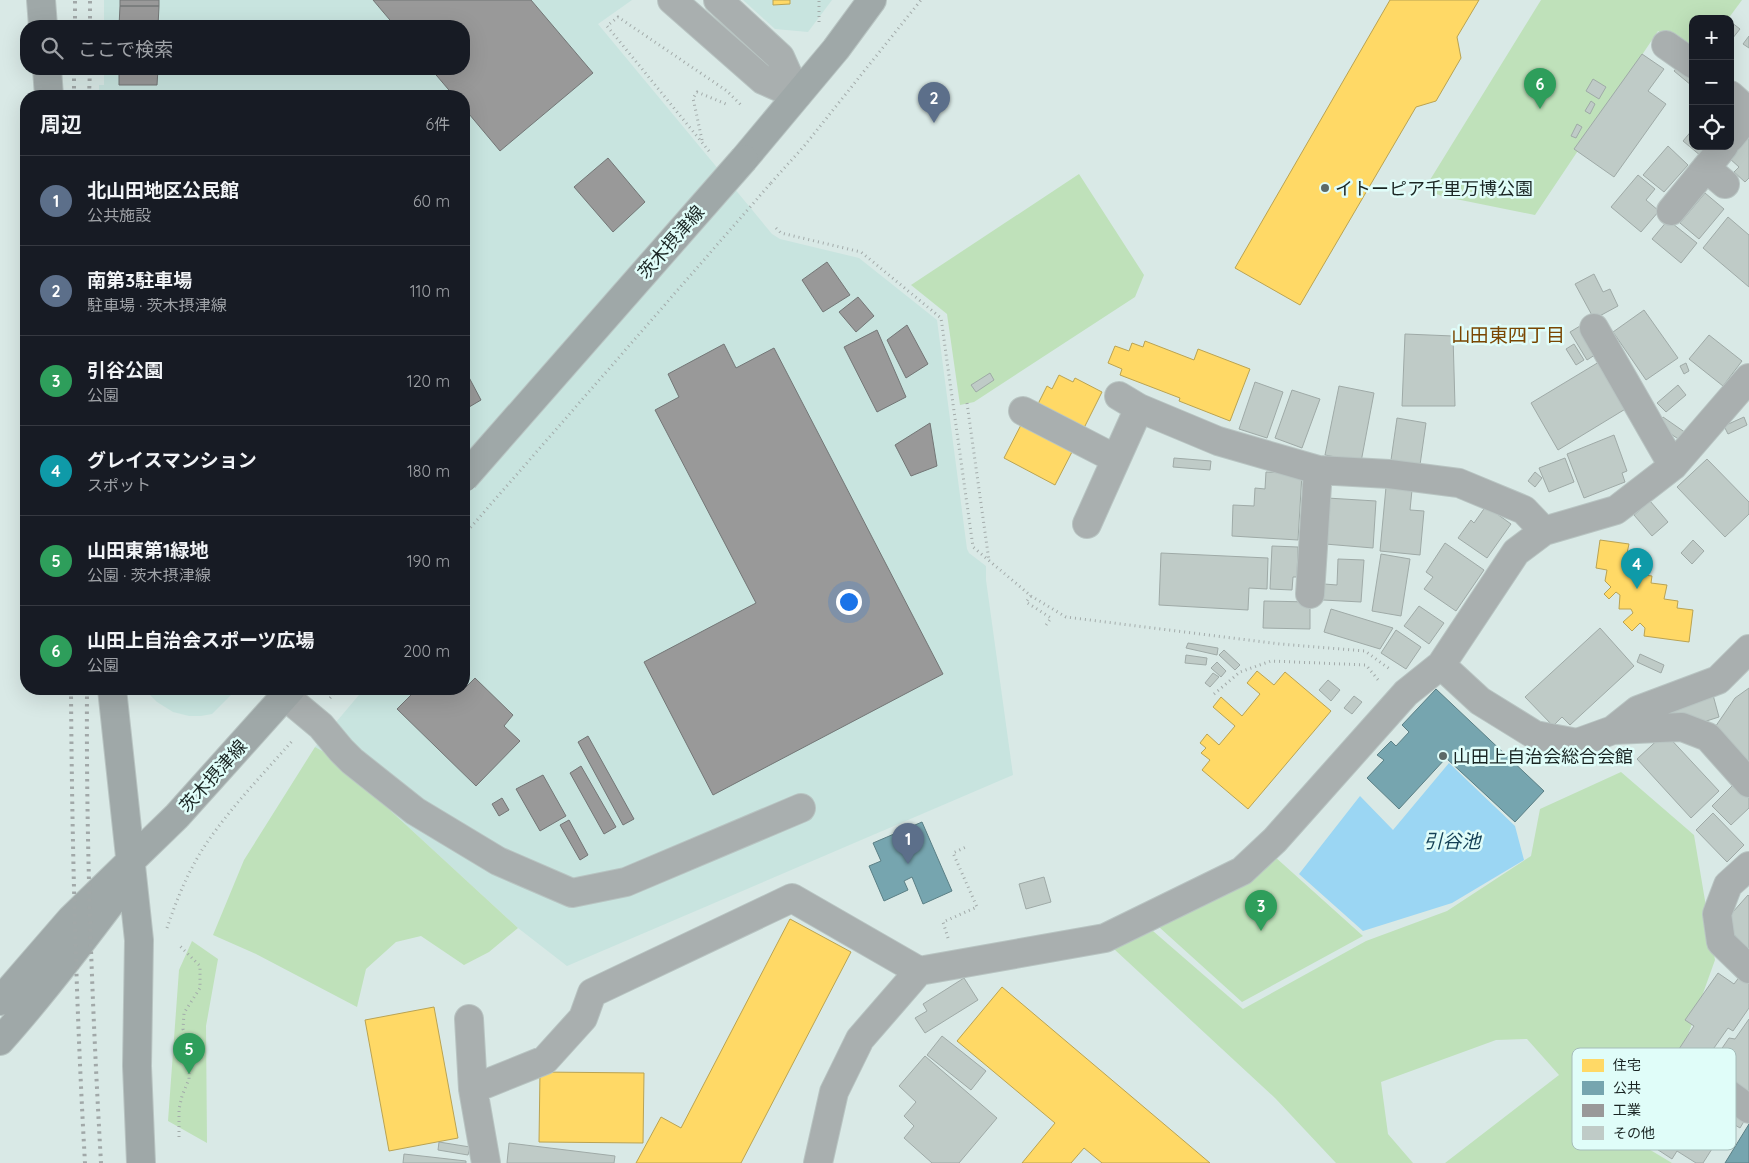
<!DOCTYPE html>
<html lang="ja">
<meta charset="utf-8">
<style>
:root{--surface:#171b24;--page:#242831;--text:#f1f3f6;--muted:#9ea1a6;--line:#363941;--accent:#b45309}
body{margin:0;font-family:Quicksand,"Noto Sans JP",sans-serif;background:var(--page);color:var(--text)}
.controls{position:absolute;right:15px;top:15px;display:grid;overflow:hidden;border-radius:10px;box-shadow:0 5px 20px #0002}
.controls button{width:45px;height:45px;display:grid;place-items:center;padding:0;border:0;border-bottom:1px solid var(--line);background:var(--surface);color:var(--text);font:25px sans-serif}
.you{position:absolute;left:848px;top:601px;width:18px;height:18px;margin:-12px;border:4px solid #fff;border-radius:50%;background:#1a73e8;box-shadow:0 0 0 8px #1a73e833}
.badge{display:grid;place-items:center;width:32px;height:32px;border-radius:50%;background:var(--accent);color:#fff;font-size:16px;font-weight:700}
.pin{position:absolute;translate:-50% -41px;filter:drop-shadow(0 1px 2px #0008)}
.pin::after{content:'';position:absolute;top:26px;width:18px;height:15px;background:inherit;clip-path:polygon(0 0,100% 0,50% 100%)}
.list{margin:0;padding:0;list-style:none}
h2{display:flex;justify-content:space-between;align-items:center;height:65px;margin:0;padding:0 20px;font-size:21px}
h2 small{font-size:16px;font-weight:400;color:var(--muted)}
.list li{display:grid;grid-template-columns:32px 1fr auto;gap:15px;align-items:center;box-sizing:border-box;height:90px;padding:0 20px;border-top:1px solid var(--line)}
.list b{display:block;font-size:19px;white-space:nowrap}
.list p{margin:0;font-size:16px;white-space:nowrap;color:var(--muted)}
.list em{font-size:16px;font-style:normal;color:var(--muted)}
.icon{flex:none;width:28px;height:28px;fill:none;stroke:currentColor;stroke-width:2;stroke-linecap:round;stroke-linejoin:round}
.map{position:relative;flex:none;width:1749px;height:1163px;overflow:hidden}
.search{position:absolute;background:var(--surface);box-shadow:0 5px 20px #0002;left:20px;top:20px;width:450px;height:55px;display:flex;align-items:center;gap:12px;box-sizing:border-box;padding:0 18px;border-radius:20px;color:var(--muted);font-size:19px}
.panel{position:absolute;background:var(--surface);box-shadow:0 5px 20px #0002;left:20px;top:90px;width:450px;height:605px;border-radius:20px}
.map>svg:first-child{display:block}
</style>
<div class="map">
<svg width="1749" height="1163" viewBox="0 0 1749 1163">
<rect width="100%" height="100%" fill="#d9e9e6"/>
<path fill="#c8e4df" d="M104,0H632L598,24L772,234L780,239L859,258L937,320L967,549L969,553L986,566V580L1013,775L567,966L518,928L367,789L326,753L315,747L364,689H464V96H99V85H104V69H464V26H104Z
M743,0H832L808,32L775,29Z
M144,689H237L212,714L201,716H189L173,712L157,702Z"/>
<path fill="#bfe1ba" d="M1541,0H1742L1728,19H1693V53L1658,31L1535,215L1441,196L1425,188Z
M1079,174L1144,275L1135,297L974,402L960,405L947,314L911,285Z
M315,747L326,753L367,789L518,928L489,952L464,965L421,936L396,942L366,969L357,1007L256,954L213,935L244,860Z
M1621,772L1694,835L1715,960L1670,1085L1627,1136L1672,1163H1445L1559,1075L1527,1039L1496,1040L1381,1082L1388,1134L1413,1163H1336L1275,1098L1114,949L1153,931L1243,1009L1366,941L1447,911L1531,856L1540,809Z
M1274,856L1363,936L1242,1002L1159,927Z
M192,941L218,959L206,1026L207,1143L168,1121L179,970Z"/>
<path fill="#9bd6f3" d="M1449,763L1515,826L1524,860L1452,903L1363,931L1299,874L1360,796L1393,830Z"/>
<path fill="#ffd966" stroke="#baa352" d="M773,0H790V4L773,5Z
M1390,0H1479L1457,37L1461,58L1436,101L1416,107L1300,305L1235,268Z
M1145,341L1194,360L1198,349L1250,369L1230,421L1179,401L1180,398L1120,375L1122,369L1108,363L1115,346L1129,351L1132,343L1143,347Z
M1059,375L1073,382L1075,378L1102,392L1084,428L1038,404L1047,386L1052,389Z
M1023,421L1074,448L1055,485L1004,458Z
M1600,540L1629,544L1627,553L1640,555L1637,574L1652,576L1651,583L1667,585L1664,599L1678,601L1677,608L1693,610L1689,642L1644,636L1645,628L1640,623L1632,631L1623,622L1633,613L1631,609H1619L1620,595L1616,592L1609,599L1604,594L1611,587L1605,581L1607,570L1596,568Z
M1257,671L1274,685L1285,672L1331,711L1248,809L1202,770L1210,760L1201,753L1206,748L1200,743L1207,734L1219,745L1235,726L1213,707L1221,697L1242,716L1260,694L1247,683Z
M790,919L851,952L741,1163H636L661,1117L681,1128Z
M1002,987L1210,1163H1102L1084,1148L1071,1163H1022L1055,1123L957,1041Z
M434,1007L458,1138L389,1151L365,1020Z
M540,1072L644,1073L643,1143L539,1142Z"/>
<path fill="#76a5af" stroke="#5a7f85" d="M1436,689L1544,791L1515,822L1446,758L1399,809L1367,778L1384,760L1377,755L1391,741L1396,746L1409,732L1402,725Z
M922,822L952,891L923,904L912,877L904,881L908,890L884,901L869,866L881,861L873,843Z
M1749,1124V1163H1725Z"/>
<path fill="#999" stroke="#737676" d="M120,0H159V6H120Z
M373,0H531L593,73L500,151L464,108V96H454L431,69H464V26H395Z
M120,6H159L158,26H119Z
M119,69H158L157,85H119Z
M608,158L645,202L613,232L574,187Z
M827,262L850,295L823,312L802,280Z
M858,297L874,316L856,332L839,312Z
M907,325L928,364L906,378L887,340Z
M877,330L906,397L877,412L844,347Z
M724,344L736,368L774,348L943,674L713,795L644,662L756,603L655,410L679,397L668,374Z
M464,368L481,400L464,410Z
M930,423L937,466L911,476L895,445Z
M475,678L513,715L504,726L520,741L476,786L397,709L417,689L463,690Z
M588,736L634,819L623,825L578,742Z
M581,766L616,827L604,834L570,773Z
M543,775L566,816L540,831L516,789Z
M502,798L509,810L499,816L492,804Z
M569,820L588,855L580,860L560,825Z"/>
<path fill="#bfcbc7" stroke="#9faaa7" d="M1731,22L1740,29L1732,39L1730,38Z
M1749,36V48L1743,44Z
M1642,54L1664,69L1648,91L1666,104L1614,177L1574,149Z
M1680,64L1693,75V83L1691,85L1674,71Z
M1593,79L1606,87L1599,99L1586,91Z
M1591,101L1595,104L1590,114L1585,111Z
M1577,124L1582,127L1576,138L1571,136Z
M1693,129V146H1708L1701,156L1683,141Z
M1749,135V178L1745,182L1734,172L1739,167L1729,158Z
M1668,146L1688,165L1664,192L1643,175Z
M1638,175L1655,189L1646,200L1659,211L1641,232L1611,207Z
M1705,193L1724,209L1699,239L1680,223Z
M1728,217L1749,235V287L1703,248Z
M1668,220L1697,243L1681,263L1652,239Z
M1594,274L1603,292L1610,289L1618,306L1594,319L1575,284Z
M1644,310L1678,358L1646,380L1613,332Z
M1585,323L1601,351L1587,360L1570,332Z
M1405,334L1453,336L1455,406H1402Z
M1709,335L1742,361L1723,386L1689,359Z
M1574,344L1584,360L1576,365L1566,349Z
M1599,362L1627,408L1558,450L1531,403Z
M1686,363L1689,371L1684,374L1680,366Z
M990,373L994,380L976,392L971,385Z
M1255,382L1283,392L1267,438L1239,429Z
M1678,385L1686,395L1666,412L1657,403Z
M1339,386L1374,393L1361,462L1325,455Z
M1292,390L1320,399L1302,448L1275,438Z
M1663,417L1686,433L1683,442L1657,425Z
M1744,417L1747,425L1728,434L1724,426Z
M1397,418L1426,423L1419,472L1390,467Z
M1614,435L1627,471L1622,473L1625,482L1584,498L1567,454Z
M1174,458L1211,461L1210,470L1173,467Z
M1565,458L1574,482L1549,492L1539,468Z
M1707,459L1749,502V514L1725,537L1677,487Z
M1266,472L1302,474L1298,540L1232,536L1233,505L1254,506L1255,488L1265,489Z
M1535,472L1542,478L1535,487L1528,481Z
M1386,487L1412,490L1410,510L1424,511L1420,555L1380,551Z
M1327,498L1376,501L1373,548L1325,544Z
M1650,501L1668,522L1652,536L1634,515Z
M1486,506L1511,524L1487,558L1458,538L1471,520L1474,523Z
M1693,540L1704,551L1692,564L1681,553Z
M1445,543L1484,570L1456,611L1424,589L1433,577L1426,572Z
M1272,546L1298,547L1297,577H1293L1292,590L1270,589Z
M1161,553L1268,558L1267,589L1249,588L1248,610L1159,605Z
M1381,554L1410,559L1401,616L1372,611Z
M1338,559L1364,560L1361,602L1323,600L1324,584L1337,585Z
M1264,601L1310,602V629L1263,628Z
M1419,606L1444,623L1429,644L1404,626Z
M1331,609L1393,628L1380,649L1324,632Z
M1600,628L1634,666L1570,725L1562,717L1553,726L1525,697Z
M1396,630L1421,647L1406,669L1381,653Z
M1188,643L1218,648L1217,655L1186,648Z
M1224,650L1240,665L1235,670L1219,655Z
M1640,654L1664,665L1661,673L1637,662Z
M1186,655L1207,658L1206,665L1185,663Z
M1217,662L1226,671L1221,677L1211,668Z
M1213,673L1219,677L1210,687L1205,683Z
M1328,680L1340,690L1331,701L1319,690Z
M1749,688V770L1711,733L1735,698Z
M1713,695L1719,717L1700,723L1665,715L1663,709Z
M1354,696L1362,702L1352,714L1344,708Z
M1665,733L1719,791L1691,818L1637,759Z
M1737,781L1749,793V808L1731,825L1712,806Z
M1713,813L1744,845L1727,862L1696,830Z
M1044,877L1051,902L1026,909L1019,884Z
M1748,895L1749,896V953L1724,922Z
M1718,973L1734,984L1740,976L1749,982V1008L1733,1031L1728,1028L1702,1065L1679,1049L1694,1026L1685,1020Z
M964,978L978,1000L925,1033L915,1018L927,1011L923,1004Z
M1749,1019V1092L1721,1073L1725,1067L1714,1060L1729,1038L1735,1039Z
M942,1036L986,1071L971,1090L927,1055Z
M925,1056L997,1118L959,1163H932L904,1138L914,1126L904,1116L916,1102L899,1086Z
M1676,1100L1724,1130L1703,1163H1696L1677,1151L1672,1159L1649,1144Z
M1735,1112L1746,1118L1740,1128L1730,1122Z
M439,1142L470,1147L468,1155L438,1150Z
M509,1143L615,1156L614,1163H507Z
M404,1154L466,1161V1163H403Z"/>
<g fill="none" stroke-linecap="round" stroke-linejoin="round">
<defs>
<path id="minor" d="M672,0L763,80L797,95
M718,0L780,57L797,95
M1666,45L1693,64
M1730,95L1749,112
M1730,138L1749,115
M1706,168L1725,184
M1671,211L1724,146
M1594,328L1673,466
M1119,396L1139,408L1218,441L1318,470L1389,474L1459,483L1524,510L1544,531
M1023,411L1116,459
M1087,524L1139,408
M1310,594L1318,470
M1441,665L1480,701L1535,735L1577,743L1613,730L1638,710L1718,680L1749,649
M285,696L321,726L341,750L352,761L415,811L498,861L572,893L626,882L801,808
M1613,730L1682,727L1708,737L1749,783
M1749,866L1728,885L1717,914L1721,942L1749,969
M469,1019L473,1089L486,1163
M1692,1077L1701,1074L1749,1109
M473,1089L545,1060L583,1018L592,993L792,898L919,971
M818,1163L834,1092L860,1039L919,971L1105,938L1242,871L1275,840L1406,693L1441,665L1516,552L1544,531L1616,510L1673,466L1749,378"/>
<path id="major" d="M41,0L43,26
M47,69L49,96
M744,159L836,49L872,0
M112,689L139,940L137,1066L141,1163
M0,1001L71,919L177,816L291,689
M0,1041C42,994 81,943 119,892L121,887"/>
</defs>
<use href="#minor" stroke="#b8c4c2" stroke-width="30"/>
<use href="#major" stroke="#b8c4c2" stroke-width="30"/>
<path stroke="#a3abaa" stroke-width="3" stroke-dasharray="1 4" stroke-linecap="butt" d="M819,22V0
M702,140L693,98L697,92L726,104
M709,151L607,26L618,17L727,91L742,106
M771,183L805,145L921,0
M776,228L781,233L861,252L941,318L973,547L1031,596L1066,617L1280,644L1365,651L1391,670
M967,403L989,561
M1031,596L1026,602L1051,618L1046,625
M1214,694L1240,672L1271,661L1366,665L1379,681
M330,698L338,689
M167,928C177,898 190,867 208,841C233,805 264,773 293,740
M948,938L943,922L977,907L953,853L968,846
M179,1137V1109L182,1096L189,1079L190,1049L183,1029L184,1013L200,988V966L179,945"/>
<use href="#minor" stroke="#a9afaf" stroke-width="28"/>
<use href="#major" stroke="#9fa8a8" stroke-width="28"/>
<path stroke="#a1a8a8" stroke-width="4" stroke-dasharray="2.5 5" stroke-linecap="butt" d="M75,26V0
M90,26V0
M74,96V69
M89,96L90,69
M71,689C72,847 76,1005 85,1163
M87,689C86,847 92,1005 101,1163"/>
<defs>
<path id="major-bridge" d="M464,478L744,159"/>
</defs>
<use href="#major-bridge" stroke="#b8c4c2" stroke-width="30" stroke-linecap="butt"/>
<path stroke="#a3abaa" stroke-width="3" stroke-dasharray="1 4" stroke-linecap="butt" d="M464,535L771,183"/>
<use href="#major-bridge" stroke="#9fa8a8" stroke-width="28"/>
</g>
<g fill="#5d6a67" stroke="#e0fdf9" stroke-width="2">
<circle cx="1325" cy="188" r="5"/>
<circle cx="1443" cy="756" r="5"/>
</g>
<g text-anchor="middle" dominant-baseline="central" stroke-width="5" stroke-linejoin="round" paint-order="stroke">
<g font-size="18" fill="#1a2523" stroke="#e0fdf9" text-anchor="start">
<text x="1335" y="188">イトーピア千里万博公園</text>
<text x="1453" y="756">山田上自治会総合会館</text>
</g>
<g font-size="18" fill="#1a2523" stroke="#e0fdf9">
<text transform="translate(671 242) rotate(-49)">茨木摂津線</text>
<text transform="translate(213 776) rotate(-48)">茨木摂津線</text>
</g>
<g font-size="19" fill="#7a4602" stroke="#e0fdf9">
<text x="1508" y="335">山田東四丁目</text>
</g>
<g font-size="19" font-style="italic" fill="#133f55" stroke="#e0fdf9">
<text x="1452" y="841">引谷池</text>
</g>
</g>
<rect x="1572" y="1048" width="164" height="102" rx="8" fill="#e0fdf9" stroke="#a5bcb9" stroke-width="1"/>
<rect x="1582" y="1059" width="22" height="13" fill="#ffd966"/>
<rect x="1582" y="1081" width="22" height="14" fill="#76a5af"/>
<rect x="1582" y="1104" width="22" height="13" fill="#999"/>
<rect x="1582" y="1126" width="22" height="14" fill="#bfcbc7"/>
<g font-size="14" fill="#1a2523">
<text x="1613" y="1070">住宅</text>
<text x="1613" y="1093">公共</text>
<text x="1613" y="1115">工業</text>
<text x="1613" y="1138">その他</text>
</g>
</svg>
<div class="controls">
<button>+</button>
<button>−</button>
<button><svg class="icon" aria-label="locate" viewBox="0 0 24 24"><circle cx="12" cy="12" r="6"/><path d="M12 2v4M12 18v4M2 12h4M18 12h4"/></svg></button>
</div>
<div class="you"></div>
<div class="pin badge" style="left:908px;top:864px;background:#5c6f8a">1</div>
<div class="pin badge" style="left:934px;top:123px;background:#5c6f8a">2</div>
<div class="pin badge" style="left:1261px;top:931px;background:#2e9e5b">3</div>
<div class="pin badge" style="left:1637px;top:589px;background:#0f9aa8">4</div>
<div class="pin badge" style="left:189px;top:1074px;background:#2e9e5b">5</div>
<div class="pin badge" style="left:1540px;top:109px;background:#2e9e5b">6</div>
<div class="search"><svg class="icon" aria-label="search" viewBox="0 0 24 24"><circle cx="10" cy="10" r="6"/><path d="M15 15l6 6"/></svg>ここで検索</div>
<section class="panel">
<h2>周辺<small>6件</small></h2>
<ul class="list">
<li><span class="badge" style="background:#5c6f8a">1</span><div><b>北山田地区公民館</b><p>公共施設</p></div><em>60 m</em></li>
<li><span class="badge" style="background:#5c6f8a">2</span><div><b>南第3駐車場</b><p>駐車場 · 茨木摂津線</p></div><em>110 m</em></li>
<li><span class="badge" style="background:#2e9e5b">3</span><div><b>引谷公園</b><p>公園</p></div><em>120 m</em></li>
<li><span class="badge" style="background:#0f9aa8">4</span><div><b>グレイスマンション</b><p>スポット</p></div><em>180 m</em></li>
<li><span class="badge" style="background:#2e9e5b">5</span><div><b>山田東第1緑地</b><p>公園 · 茨木摂津線</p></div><em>190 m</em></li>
<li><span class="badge" style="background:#2e9e5b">6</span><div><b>山田上自治会スポーツ広場</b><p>公園</p></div><em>200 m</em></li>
</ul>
</section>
</div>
